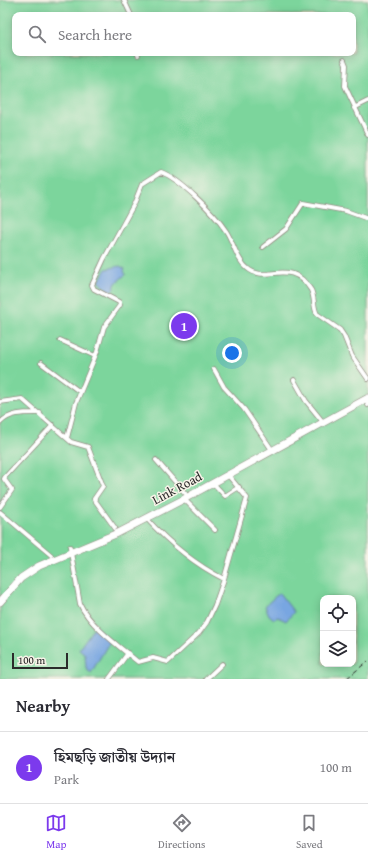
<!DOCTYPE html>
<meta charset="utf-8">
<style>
:root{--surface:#fff;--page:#f7f7f7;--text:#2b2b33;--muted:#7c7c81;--line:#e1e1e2;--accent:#7c3aed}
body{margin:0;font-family:"Gentium Book Plus","Noto Serif Bengali",serif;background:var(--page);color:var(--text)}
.controls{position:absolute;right:12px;bottom:12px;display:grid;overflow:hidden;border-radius:8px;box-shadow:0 2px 10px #0003}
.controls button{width:36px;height:36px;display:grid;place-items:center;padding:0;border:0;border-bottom:1px solid var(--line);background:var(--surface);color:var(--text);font:20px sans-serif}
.scale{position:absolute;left:12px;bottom:10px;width:56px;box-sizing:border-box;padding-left:4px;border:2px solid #2b2b2b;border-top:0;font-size:11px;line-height:14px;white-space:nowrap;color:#2b2b2b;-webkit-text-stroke:3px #f7f3e8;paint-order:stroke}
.you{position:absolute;left:232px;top:353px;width:14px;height:14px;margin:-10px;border:3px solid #fff;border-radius:50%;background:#1a73e8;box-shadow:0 0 0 6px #1a73e833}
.badge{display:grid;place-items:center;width:26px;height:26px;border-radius:50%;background:var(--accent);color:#fff;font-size:13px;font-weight:700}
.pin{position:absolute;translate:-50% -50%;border:2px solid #fff;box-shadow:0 1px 4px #0006}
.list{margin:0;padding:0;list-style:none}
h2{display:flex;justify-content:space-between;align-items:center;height:52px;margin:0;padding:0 16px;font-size:17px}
h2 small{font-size:13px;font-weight:400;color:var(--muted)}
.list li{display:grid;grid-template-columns:26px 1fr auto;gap:12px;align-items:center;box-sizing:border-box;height:72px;padding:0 16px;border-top:1px solid var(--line)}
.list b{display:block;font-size:15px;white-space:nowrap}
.list p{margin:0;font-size:13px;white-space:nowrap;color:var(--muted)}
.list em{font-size:13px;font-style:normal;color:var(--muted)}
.icon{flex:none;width:22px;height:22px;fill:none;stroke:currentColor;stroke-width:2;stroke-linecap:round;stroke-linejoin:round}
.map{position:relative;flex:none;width:368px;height:679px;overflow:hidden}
.search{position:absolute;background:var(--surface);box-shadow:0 2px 10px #0003;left:12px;right:12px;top:12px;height:44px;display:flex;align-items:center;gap:10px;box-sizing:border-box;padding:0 14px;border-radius:8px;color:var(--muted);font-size:15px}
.sheet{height:124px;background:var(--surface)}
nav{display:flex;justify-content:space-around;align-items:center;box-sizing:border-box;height:56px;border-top:1px solid var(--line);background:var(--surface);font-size:11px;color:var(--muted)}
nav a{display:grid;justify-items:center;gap:2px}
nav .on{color:var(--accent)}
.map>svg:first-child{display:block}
</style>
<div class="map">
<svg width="368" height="679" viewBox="0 0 368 679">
<rect width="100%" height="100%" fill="#f7f3e8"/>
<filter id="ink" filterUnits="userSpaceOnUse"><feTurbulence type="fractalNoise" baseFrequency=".025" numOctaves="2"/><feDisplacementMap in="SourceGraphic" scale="8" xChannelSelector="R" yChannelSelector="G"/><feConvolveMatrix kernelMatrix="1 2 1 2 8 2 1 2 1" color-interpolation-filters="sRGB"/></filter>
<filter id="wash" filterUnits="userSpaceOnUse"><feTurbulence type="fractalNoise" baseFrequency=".012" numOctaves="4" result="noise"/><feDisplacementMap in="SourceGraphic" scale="16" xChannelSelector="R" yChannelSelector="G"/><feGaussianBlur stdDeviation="0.9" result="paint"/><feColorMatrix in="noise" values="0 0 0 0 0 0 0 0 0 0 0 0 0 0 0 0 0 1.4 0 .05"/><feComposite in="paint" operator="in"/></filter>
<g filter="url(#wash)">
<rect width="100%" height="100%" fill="#f5e7d2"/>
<path fill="#7bd59c" stroke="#538064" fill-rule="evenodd" d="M0,0H368V679H0ZM15,15H353V53H15ZM323,598H353V664H323Z"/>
<path fill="#78a6e1" stroke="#526886" d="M120,266L125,269L124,272L126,274L116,283L113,290L109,291L99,281L106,269Z
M279,593L294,612L286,621L278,617L274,619L269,615L265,606Z
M95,626L110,641L91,673L86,669L85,654L79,649Z"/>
</g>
<g filter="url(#ink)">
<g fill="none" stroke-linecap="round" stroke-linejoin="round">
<defs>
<path id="minor" d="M124,0L131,15
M138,53V55
M344,60L346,65L345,86L368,135
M354,108L368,101
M263,247L286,229L303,203L346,211L368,219
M60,340L95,356
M41,363L80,392
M214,369L224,387L244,409L270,447
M294,380L306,401L323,422
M365,399L368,405
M0,402L22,399L71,442L88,447L103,486L94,499L115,528
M0,423C10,412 26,413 40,413
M67,438L76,403L97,352L104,327L120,305L119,302L94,289L92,285L104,259L134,204L142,184L161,172C180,179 214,213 226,231C234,243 236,259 247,268C266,285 290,256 311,290C315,298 313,307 317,314L340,330L344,336L352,356L368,379
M156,460L185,493
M213,483L225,496L239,487
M184,499L215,530
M0,507L12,490L4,479L5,477L53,425
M0,512L51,555
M146,518C169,543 194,564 224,579L247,498L228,475
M70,547L80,604C90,626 120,647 138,662L153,658L168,662L199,633L207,622L215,605L224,579
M109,679L128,653
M206,679L222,664"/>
<path id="trunk" d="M0,602L21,578L39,566L118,533L184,499L368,398"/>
</defs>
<use href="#minor" stroke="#90897e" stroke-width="5.5"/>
<use href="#trunk" stroke="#90897e" stroke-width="8"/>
<use href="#minor" stroke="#fff" stroke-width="4"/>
<use href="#trunk" stroke="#fff" stroke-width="7"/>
<path stroke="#2b2b2b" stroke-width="1" stroke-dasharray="6 3" stroke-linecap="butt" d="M346,679L368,661"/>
</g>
</g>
<g text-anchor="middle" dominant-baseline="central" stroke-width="3" stroke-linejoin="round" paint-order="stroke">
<g font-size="13" fill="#2b2b2b" stroke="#f7f3e8">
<text transform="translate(177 488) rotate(-28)">Link Road</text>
</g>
</g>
</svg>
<div class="controls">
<button><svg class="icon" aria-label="locate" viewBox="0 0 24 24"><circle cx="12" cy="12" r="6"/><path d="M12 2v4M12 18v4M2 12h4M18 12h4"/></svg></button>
<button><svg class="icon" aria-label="layers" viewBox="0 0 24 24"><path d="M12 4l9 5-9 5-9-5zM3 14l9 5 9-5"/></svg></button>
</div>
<div class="scale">100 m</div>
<div class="you"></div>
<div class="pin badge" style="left:184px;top:326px">1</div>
<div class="search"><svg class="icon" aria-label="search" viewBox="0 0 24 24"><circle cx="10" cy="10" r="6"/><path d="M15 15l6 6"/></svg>Search here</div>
</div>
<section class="sheet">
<h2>Nearby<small></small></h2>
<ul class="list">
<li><span class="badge">1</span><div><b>হিমছড়ি জাতীয় উদ্যান</b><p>Park</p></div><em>100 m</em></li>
</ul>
</section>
<nav>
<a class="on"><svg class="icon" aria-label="map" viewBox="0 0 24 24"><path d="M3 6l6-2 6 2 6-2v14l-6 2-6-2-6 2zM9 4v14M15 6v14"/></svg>Map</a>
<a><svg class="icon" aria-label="directions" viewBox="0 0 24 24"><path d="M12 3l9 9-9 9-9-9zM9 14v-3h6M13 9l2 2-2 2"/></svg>Directions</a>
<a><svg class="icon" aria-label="saved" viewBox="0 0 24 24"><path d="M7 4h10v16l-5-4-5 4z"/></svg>Saved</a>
</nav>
